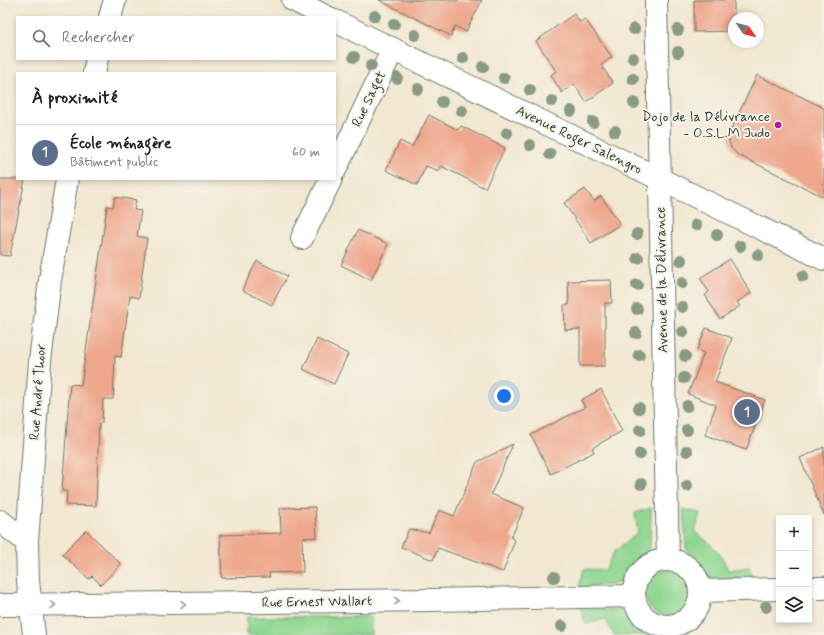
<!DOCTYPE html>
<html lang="fr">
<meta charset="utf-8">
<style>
:root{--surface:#fff;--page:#f6f6f6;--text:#222;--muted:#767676;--line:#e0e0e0;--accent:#b5179e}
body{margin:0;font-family:Mynerve,sans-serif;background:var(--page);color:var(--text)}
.controls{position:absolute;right:12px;bottom:12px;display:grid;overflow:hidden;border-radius:0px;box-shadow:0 2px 6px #0003}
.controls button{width:36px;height:36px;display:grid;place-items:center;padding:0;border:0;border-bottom:1px solid var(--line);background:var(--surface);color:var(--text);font:20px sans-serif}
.compass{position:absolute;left:728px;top:12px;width:36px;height:36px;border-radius:50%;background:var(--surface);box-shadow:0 2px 6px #0003;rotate:125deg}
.you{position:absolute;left:504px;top:396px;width:14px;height:14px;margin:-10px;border:3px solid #fff;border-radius:50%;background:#1a73e8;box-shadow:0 0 0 6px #1a73e833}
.badge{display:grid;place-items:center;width:26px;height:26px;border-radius:50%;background:var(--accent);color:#fff;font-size:13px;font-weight:700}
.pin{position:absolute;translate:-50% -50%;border:2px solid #fff;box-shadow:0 1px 4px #0006}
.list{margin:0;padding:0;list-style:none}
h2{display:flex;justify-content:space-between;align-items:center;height:52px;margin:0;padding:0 16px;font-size:17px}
h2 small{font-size:13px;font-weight:400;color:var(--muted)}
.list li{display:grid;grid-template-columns:26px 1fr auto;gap:12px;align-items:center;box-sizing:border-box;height:56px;padding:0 16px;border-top:1px solid var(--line)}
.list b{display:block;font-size:15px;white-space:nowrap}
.list p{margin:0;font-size:13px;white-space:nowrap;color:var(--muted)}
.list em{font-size:13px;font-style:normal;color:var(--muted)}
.icon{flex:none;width:22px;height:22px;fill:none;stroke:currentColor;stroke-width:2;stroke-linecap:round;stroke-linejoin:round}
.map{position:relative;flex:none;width:824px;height:635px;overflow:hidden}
.search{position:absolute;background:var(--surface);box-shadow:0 2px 6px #0003;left:16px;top:16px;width:320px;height:44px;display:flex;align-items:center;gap:10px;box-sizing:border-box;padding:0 14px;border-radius:0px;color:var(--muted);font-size:15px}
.panel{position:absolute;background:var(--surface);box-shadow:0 2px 6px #0003;left:16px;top:72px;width:320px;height:108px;border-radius:0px}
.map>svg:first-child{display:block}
</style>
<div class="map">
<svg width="824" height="635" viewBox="0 0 824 635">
<rect width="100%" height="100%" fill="#f7f3e8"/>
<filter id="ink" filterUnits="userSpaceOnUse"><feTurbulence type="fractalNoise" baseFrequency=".025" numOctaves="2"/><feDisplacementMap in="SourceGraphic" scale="8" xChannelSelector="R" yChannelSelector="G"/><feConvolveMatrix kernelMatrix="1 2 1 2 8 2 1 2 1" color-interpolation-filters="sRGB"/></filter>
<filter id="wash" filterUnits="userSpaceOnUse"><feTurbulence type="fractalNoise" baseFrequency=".012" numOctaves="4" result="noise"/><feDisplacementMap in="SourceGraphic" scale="16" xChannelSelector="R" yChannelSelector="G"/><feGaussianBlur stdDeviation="0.9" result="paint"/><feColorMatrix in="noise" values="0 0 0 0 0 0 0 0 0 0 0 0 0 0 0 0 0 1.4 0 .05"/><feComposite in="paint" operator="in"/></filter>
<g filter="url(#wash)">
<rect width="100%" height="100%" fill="#f2e8d1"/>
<path fill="#8fd792" stroke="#578a63" d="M651,508L650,545L647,552L632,568L626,577L619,582L610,585L579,587L584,569L605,570L614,552L638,532L635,513Z
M683,509L700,513L695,532C710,543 721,552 728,570L749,567L754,580H716L707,575L686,548Z
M645 593a23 23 0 1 1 46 0a23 23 0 1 1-46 0Z
M580,607L621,610L646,635H614L605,619L586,624Z
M247,617H371V635H247Z"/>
<g id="blocks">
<path fill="#efa78d" d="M379,0H482L466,32L455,26L451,36Z
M694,0H734V31L694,32Z
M574,14L580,22L585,19L612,57L601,65L613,83L586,102L574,84L562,93L551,75L556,71L536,41Z
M757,75L824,108V197L738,155L731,148L728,136Z
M429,115L458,130L461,126L505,148L485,188L441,166L439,171L426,166L417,185L386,170L400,141L412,147Z
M0,179H25L10,256L0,255Z
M585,189L594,201L601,196L620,224L591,243L564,203Z
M115,197L136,200L134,210L141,211L137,236L147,238L142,274L139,298L130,296L121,357L115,356L113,399H103L102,423H99L96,506L66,505L67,491H62L70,384L81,385L107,206L113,207Z
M358,230L388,244L371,280L341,265Z
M730,259L751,293L737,302L740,306L720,319L705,295L709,292L700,278Z
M257,261L287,276L272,305L242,290Z
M611,280L612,303H605V366H580V329L565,330L564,305H569L568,281Z
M706,328L732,338L715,382L765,400L746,450L705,435L716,405L688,394L704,353L697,350Z
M317,339L348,354L334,384L303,369Z
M601,389L622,431L592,448L594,452L551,474L531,435L585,407L581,400Z
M513,444L491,494L524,508L511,538L515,540L503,572L438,548L433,560L401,547L409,529L429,533L439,510L454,516L477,462Z
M824,447V515L800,458Z
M315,507L317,537L302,538L303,572L269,573L270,577L222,578L220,535L281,533L280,508Z
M86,530L121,564L101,585L92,576L89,579L62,554Z"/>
</g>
</g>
<g filter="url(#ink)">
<use href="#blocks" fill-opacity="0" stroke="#69796b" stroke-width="1"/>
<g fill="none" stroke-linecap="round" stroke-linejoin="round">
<defs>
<path id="minor" d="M656,0L668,560
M110,17L115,0
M94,73L97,59
M335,170L393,49
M302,238L331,179
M0,521L27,542
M634 593a33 33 0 1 1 66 0a33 33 0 1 1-66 0Z
M809,588H824
M700,591L779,589
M0,605L433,600L633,596
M34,635L28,581L27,542L40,361L50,280L67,179"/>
<path id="tertiary" d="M293,0L327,17
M335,21L824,259"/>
</defs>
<use href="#minor" stroke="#69796b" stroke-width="24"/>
<use href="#tertiary" stroke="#69796b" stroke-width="24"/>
<use href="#minor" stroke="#fff" stroke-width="22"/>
<use href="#tertiary" stroke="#fff" stroke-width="22"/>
</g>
<g fill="#8a9b85">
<circle cx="375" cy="16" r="6"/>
<circle cx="394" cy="24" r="6"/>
<circle cx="634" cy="29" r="6"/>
<circle cx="678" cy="30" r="6"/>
<circle cx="415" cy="35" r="6"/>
<circle cx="678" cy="52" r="6"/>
<circle cx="354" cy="57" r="6"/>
<circle cx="463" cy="58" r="6"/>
<circle cx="633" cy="58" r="6"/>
<circle cx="371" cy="66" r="6"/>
<circle cx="483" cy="67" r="6"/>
<circle cx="397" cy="78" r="6"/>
<circle cx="504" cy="78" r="6"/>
<circle cx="633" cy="79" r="6"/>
<circle cx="418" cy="89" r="6"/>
<circle cx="530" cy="90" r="6"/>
<circle cx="552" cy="101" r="6"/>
<circle cx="442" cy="102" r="6"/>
<circle cx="634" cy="103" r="6"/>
<circle cx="462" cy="111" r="6"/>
<circle cx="571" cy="111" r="6"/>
<circle cx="593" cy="122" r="6"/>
<circle cx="615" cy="131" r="6"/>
<circle cx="507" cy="133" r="6"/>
<circle cx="530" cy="145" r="6"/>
<circle cx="550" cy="154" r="6"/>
<circle cx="696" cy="225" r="6"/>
<circle cx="637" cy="234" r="6"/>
<circle cx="717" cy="235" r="6"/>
<circle cx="740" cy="246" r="6"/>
<circle cx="758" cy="255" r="6"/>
<circle cx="638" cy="258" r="6"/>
<circle cx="681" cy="260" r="6"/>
<circle cx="803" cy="276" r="6"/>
<circle cx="682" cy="283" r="6"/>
<circle cx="637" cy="285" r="6"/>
<circle cx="682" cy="307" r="6"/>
<circle cx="637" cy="309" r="6"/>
<circle cx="683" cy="332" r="6"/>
<circle cx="636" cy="333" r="6"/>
<circle cx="639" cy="355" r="6"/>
<circle cx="685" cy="356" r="6"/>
<circle cx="684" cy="378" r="6"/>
<circle cx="687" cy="406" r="6"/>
<circle cx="639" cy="408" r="6"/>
<circle cx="640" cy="430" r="6"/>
<circle cx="687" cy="430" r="6"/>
<circle cx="687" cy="451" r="6"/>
<circle cx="640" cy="454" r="6"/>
<circle cx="641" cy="484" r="6"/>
<circle cx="687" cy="486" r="6"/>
<circle cx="554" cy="577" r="6"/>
<circle cx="766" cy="607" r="6"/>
<circle cx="562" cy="626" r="6"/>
</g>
<defs><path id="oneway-chevron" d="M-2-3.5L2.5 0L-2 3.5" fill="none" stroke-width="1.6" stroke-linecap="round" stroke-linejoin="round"/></defs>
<g stroke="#8f9e9a">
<use href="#oneway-chevron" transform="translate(397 601) rotate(-1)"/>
<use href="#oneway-chevron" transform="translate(183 604) rotate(-1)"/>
<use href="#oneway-chevron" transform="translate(53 605) rotate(-1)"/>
</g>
</g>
<circle fill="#b5179e" stroke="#f7f3e8" stroke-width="1.5" cx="778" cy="125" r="4"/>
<g text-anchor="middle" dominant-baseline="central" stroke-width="4" stroke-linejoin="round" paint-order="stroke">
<g font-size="14" fill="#1f3d34" stroke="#f7f3e8">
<text transform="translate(369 99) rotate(-64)">Rue Saget</text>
<text transform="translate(579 140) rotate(26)">Avenue Roger Salengro</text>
<text transform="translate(662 280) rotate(-91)">Avenue de la Délivrance</text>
<text transform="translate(38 392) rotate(-86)">Rue André Thoor</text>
<text transform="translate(317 602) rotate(-1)">Rue Ernest Wallart</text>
</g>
<g font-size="14" fill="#1f3d34" stroke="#f7f3e8" text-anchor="end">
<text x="770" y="117">Dojo de la Délivrance<tspan x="770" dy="16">- O.S.L.M Judo</tspan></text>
</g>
</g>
</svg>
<div class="controls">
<button>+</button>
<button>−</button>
<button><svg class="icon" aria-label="layers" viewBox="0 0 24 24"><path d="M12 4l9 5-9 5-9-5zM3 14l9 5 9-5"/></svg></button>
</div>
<svg class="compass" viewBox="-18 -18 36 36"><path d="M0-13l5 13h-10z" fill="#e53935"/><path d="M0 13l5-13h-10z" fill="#767676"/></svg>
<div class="you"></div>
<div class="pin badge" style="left:747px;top:412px;background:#5c6f8a">1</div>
<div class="search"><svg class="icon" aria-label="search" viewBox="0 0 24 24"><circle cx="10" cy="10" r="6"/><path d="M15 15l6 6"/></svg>Rechercher</div>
<section class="panel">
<h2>À proximité<small></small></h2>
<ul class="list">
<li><span class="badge" style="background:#5c6f8a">1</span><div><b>École ménagère</b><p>Bâtiment public</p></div><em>60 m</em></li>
</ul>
</section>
</div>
